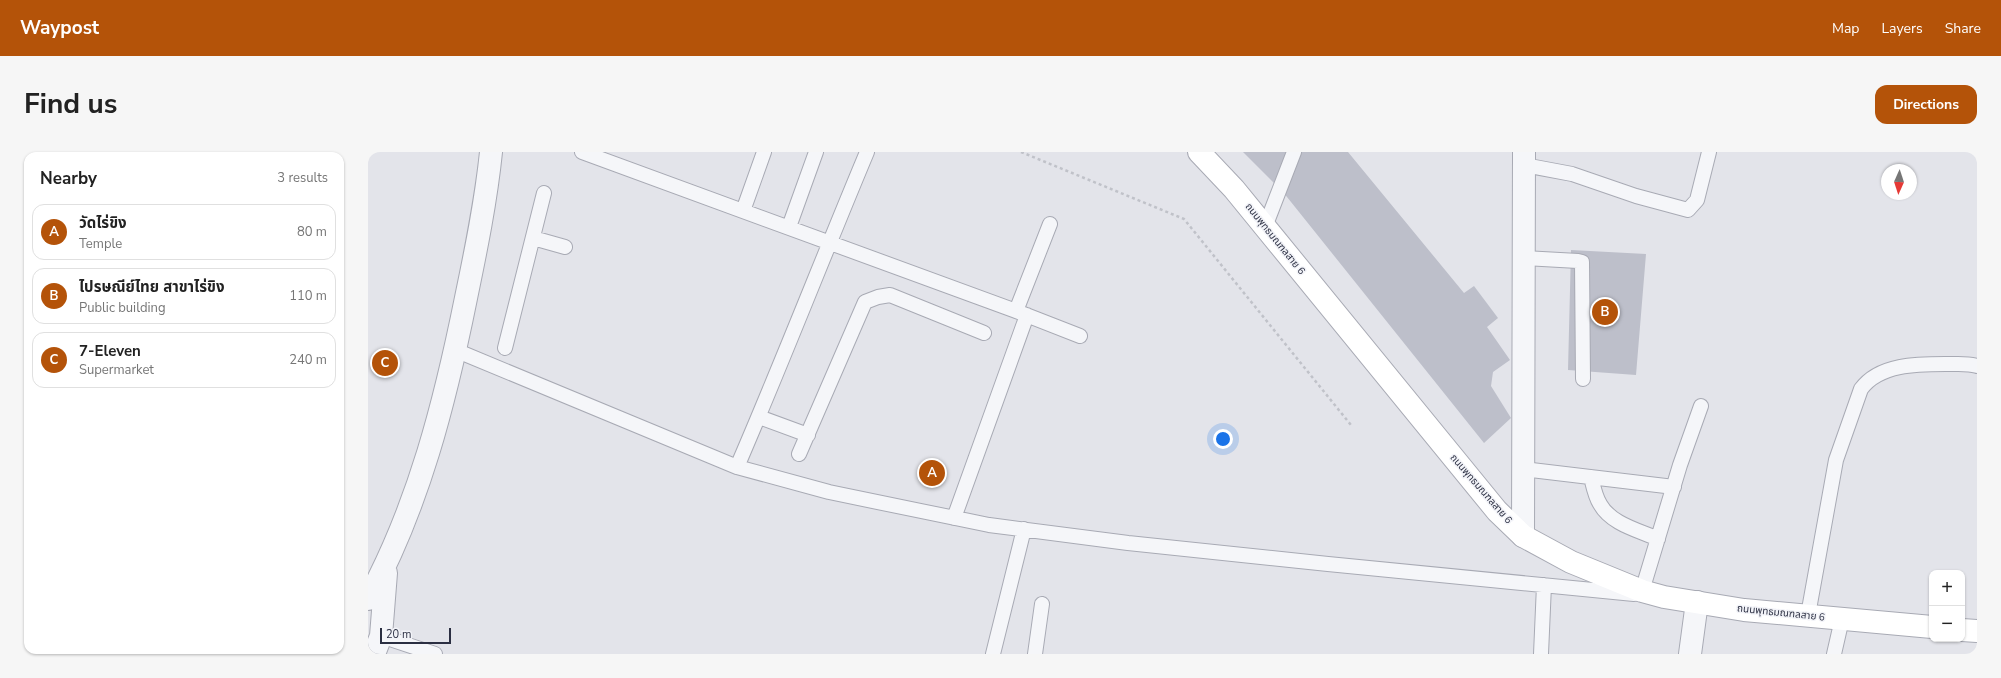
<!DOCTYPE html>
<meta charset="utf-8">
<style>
:root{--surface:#fff;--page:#f6f6f6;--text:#222;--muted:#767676;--line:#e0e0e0;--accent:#b45309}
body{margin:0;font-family:"Nunito Sans","Noto Sans Thai",sans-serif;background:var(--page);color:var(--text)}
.controls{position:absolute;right:12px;bottom:12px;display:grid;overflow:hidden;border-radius:8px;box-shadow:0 1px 3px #0004}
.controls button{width:36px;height:36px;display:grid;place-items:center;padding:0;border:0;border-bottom:1px solid var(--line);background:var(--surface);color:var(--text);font:20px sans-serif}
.compass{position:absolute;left:1513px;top:12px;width:36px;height:36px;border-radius:50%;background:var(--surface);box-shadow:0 1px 3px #0004;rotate:183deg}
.scale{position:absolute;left:12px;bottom:10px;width:71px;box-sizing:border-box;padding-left:4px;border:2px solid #2b2f42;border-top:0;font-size:11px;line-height:14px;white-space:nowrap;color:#2b2f42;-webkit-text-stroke:3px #f2f3f8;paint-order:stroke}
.you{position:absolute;left:855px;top:287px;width:14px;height:14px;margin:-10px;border:3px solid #fff;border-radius:50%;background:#1a73e8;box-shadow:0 0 0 6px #1a73e833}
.badge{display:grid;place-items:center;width:26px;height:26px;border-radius:50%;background:var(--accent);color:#fff;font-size:13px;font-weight:700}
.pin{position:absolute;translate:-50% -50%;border:2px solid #fff;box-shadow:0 1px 4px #0006}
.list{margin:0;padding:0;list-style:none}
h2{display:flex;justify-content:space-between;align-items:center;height:52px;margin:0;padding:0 16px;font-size:17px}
h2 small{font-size:13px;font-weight:400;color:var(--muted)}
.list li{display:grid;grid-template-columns:26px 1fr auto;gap:12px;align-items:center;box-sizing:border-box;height:56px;margin:0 8px 8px;padding:0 8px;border:1px solid var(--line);border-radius:12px}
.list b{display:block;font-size:15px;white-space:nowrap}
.list p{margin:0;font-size:13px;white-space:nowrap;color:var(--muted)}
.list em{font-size:13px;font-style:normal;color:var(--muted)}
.map{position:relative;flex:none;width:1609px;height:502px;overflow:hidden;border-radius:12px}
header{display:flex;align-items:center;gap:24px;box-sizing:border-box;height:56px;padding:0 20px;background:var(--accent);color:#fff}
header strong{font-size:19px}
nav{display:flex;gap:22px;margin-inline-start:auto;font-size:14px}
.intro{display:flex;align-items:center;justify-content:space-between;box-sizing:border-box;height:96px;padding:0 24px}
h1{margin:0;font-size:28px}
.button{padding:10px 18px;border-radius:12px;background:var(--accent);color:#fff;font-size:14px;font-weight:700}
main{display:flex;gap:24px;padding:0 24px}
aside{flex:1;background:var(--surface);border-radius:12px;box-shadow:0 1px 3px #0004}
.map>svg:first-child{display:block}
</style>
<header>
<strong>Waypost</strong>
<nav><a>Map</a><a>Layers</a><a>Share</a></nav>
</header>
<div class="intro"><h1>Find us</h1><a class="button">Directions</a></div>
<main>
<aside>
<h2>Nearby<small>3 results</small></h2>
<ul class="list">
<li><span class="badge">A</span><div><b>วัดไร่ขิง</b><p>Temple</p></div><em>80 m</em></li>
<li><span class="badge">B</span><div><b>ไปรษณีย์ไทย สาขาไร่ขิง</b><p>Public building</p></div><em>110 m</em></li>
<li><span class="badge">C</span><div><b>7-Eleven</b><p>Supermarket</p></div><em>240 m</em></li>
</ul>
</aside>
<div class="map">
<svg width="1609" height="502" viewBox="0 0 1609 502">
<rect width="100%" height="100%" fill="#e3e4ea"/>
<path fill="#bdbfca" d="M875,0H980L1096,141L1106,134L1130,166L1119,175L1142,208L1125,220L1123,234L1143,266L1116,291L915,40Z
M1203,98L1278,102L1268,223L1200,218Z"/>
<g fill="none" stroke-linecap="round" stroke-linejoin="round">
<defs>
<path id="lane" d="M214,0L648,159L712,184
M1156,13L1204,22L1268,44L1320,58L1329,48L1341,0
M375,59L396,0
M421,75L448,0
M897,75L926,0
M165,86L197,95
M1156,106L1210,109L1214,110L1215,227
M648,159L682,72
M137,196L176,41
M87,198L369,315L461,340L553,359L621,373L760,391L960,412L1266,442
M391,265L440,283
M431,302L497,150L510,145L522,143L616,181
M369,315C414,211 455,105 499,0
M1155,317L1306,335
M1223,325C1225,333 1227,344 1232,352C1243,372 1270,378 1290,387
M586,366L659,163
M1274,439L1312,313L1333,254
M1440,463L1468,308L1493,237C1512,211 1552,212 1581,212C1590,212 1601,211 1609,214
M13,484L67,502
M625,502L656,377
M667,502L674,452
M1173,502L1176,433
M1466,502L1474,467"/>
<path id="street" d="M1155,384L1156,0
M0,447C51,353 77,250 98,146C108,98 118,49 123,0
M6,502L13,484L18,421
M1322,502L1329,450"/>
<path id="secondary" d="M831,0L866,37L1129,359L1155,384L1203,410L1274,439L1296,445L1376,458L1564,475
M1594,478L1609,479"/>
</defs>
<use href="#lane" stroke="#a8aab4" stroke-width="16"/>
<use href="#street" stroke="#a8aab4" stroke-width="24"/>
<use href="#secondary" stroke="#a8aab4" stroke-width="24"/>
<path stroke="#c0c2c9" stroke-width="2.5" stroke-dasharray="3 3" stroke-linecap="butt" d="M653,0L816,67L983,273"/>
<use href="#lane" stroke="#f5f6f9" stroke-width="14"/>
<use href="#street" stroke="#f5f6f9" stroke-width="22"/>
<use href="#secondary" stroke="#fff" stroke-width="22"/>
</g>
<g text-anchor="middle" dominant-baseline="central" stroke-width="3" stroke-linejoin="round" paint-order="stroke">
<g font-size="10" fill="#2b2f42" stroke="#f2f3f8">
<text transform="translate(907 87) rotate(51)">ถนนพุทธมณฑลสาย 6</text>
<text transform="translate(1113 337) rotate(49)">ถนนพุทธมณฑลสาย 6</text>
<text transform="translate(1413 461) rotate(6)">ถนนพุทธมณฑลสาย 6</text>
</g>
</g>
</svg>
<div class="controls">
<button>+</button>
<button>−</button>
</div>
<svg class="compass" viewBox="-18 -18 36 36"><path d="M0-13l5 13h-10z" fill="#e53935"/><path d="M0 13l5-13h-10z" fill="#767676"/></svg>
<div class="scale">20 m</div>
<div class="you"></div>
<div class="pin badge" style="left:564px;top:321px">A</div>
<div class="pin badge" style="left:1237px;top:160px">B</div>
<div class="pin badge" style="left:17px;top:211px">C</div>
</div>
</main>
